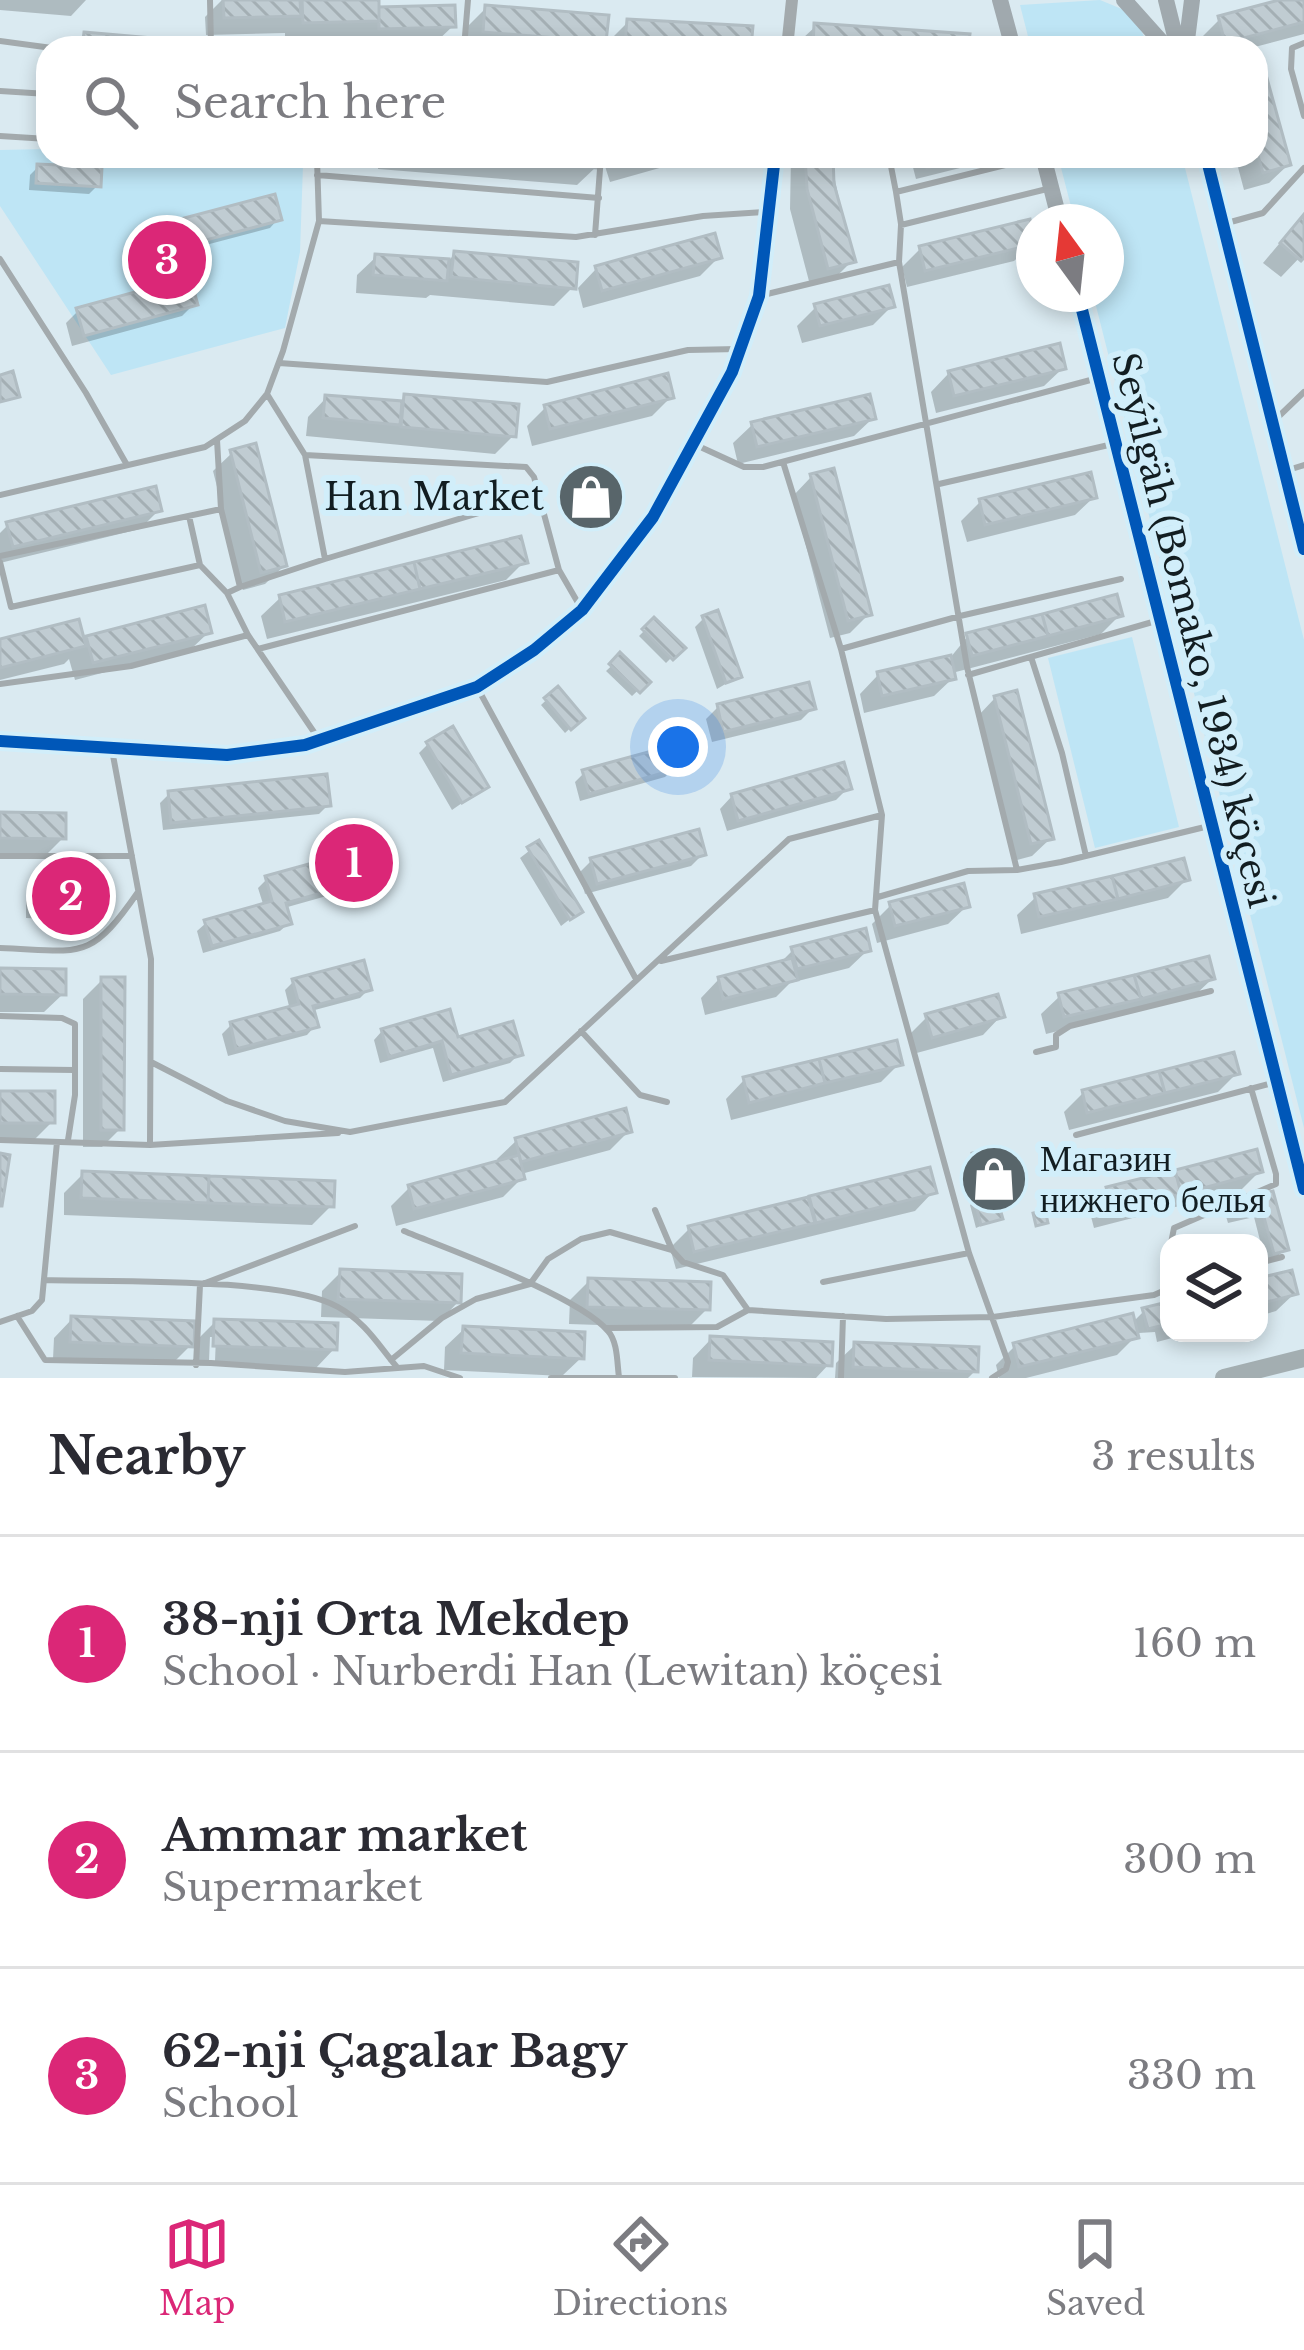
<!DOCTYPE html>
<meta charset="utf-8">
<style>
:root{--surface:#fff;--page:#f7f7f7;--text:#2b2b33;--muted:#7c7c81;--line:#e1e1e2;--accent:#db2777}
body{margin:0;font-family:"Libre Baskerville",serif;background:var(--page);color:var(--text)}
.controls{position:absolute;right:36px;bottom:36px;display:grid;overflow:hidden;border-radius:24px;box-shadow:0 6px 18px #0003}
.controls button{width:108px;height:108px;display:grid;place-items:center;padding:0;border:0;border-bottom:3px solid var(--line);background:var(--surface);color:var(--text);font:60px sans-serif}
.compass{position:absolute;left:1016px;top:204px;width:108px;height:108px;border-radius:50%;background:var(--surface);box-shadow:0 6px 18px #0003;rotate:345deg}
.you{position:absolute;left:678px;top:747px;width:42px;height:42px;margin:-30px;border:9px solid #fff;border-radius:50%;background:#1a73e8;box-shadow:0 0 0 18px #1a73e833}
.badge{display:grid;place-items:center;width:78px;height:78px;border-radius:50%;background:var(--accent);color:#fff;font-size:39px;font-weight:700}
.pin{position:absolute;translate:-50% -50%;border:6px solid #fff;box-shadow:0 3px 12px #0006}
.list{margin:0;padding:0;list-style:none}
h2{display:flex;justify-content:space-between;align-items:center;height:156px;margin:0;padding:0 48px;font-size:51px}
h2 small{font-size:39px;font-weight:400;color:var(--muted)}
.list li{display:grid;grid-template-columns:78px 1fr auto;gap:36px;align-items:center;box-sizing:border-box;height:216px;padding:0 48px;border-top:3px solid var(--line)}
.list b{display:block;font-size:45px;white-space:nowrap}
.list p{margin:0;font-size:39px;white-space:nowrap;color:var(--muted)}
.list em{font-size:39px;font-style:normal;color:var(--muted)}
.icon{flex:none;width:66px;height:66px;fill:none;stroke:currentColor;stroke-width:2;stroke-linecap:round;stroke-linejoin:round}
.map{position:relative;flex:none;width:1304px;height:1378px;overflow:hidden}
.search{position:absolute;background:var(--surface);box-shadow:0 6px 18px #0003;left:36px;right:36px;top:36px;height:132px;display:flex;align-items:center;gap:30px;box-sizing:border-box;padding:0 42px;border-radius:36px;color:var(--muted);font-size:45px}
.sheet{height:804px;background:var(--surface)}
nav{display:flex;justify-content:space-around;align-items:center;box-sizing:border-box;height:168px;border-top:3px solid var(--line);background:var(--surface);font-size:33px;color:var(--muted)}
nav a{display:grid;justify-items:center;gap:6px}
nav .on{color:var(--accent)}
.map>svg:first-child{display:block}
</style>
<div class="map">
<svg width="1304" height="1378" viewBox="0 0 1304 1378">
<defs>
<pattern id="building-back-hatch" width="6" height="6" patternUnits="userSpaceOnUse" patternTransform="scale(3)"><rect width="6" height="6" fill="#c0ccd2"/><path d="M-1 5l2 2M0 0l6 6M5-1l2 2" fill="none" stroke="#a4afb4"/></pattern>
</defs>
<rect width="100%" height="100%" fill="#daeaf1"/>
<path fill="#bee5f5" d="M1100,0L1134,14L1149,48H1031L1020,5Z
M48,149V156H180L303,165L300,252L285,328L111,375L0,206V150Z
M1058,156H1182L1304,640V1128L1093,294H1106V222H1075Z
M1132,637L1179,827L1095,848L1048,658Z"/>
<path fill="#0003" fill-rule="evenodd" d="M0,0H86L71,16L0,10Z
M222,0L376,1V10L453,26L434,44L362,46V38L285,40V33L206,35L205,17Z
M1291,0H1304V34L1251,48H1204L1201,38L1220,19Z
M486,8L604,41L596,48H466L467,27Z
M628,22L749,28L748,48H609V41Z
M816,26L965,48H803V38Z
M1256,77L1288,165L1269,183L1244,190L1235,156H1256Z
M379,156H596V167L577,185L378,169Z
M611,156H702L610,182L604,163Z
M791,156H830L852,261L834,279L810,285L790,209Z
M910,156H986L980,163L916,179Z
M38,167L98,185L89,194L29,190L30,175Z
M1304,214V253L1281,277L1263,263Z
M278,219L270,228L183,251L177,230L186,221Z
M1033,243L1014,261L907,287L902,267L920,249Z
M455,254L573,287L554,306L430,295L426,298L356,293L357,275L376,257L447,262Z
M719,257L700,276L583,308L578,288L596,269Z
M194,304L182,316L72,346L66,323L78,311Z
M892,306L873,325L802,343L797,326L816,307Z
M1063,368L1044,386L936,413L931,392L949,373Z
M405,397L514,435L495,454L306,436L308,417L326,398L398,404Z
M671,397L652,416L532,446L527,426L545,408Z
M873,418L854,436L738,464L733,443L752,425Z
M232,453L284,566L265,584L243,590L213,471Z
M811,477L869,614L850,633L830,638L793,496Z
M1094,497L1075,515L967,542L961,521L980,502Z
M159,510L140,529L0,563V533L8,525Z
M524,562L506,580L267,639L261,616L280,598Z
M1120,615L1101,634L952,673L953,678L934,696L864,713L860,694L878,675L950,658L968,636Z
M704,618L739,676L717,689L695,627Z
M654,621L681,648L666,663L639,636Z
M209,632L190,650L75,680L69,659L64,664L0,680V642L82,644L88,638Z
M621,657L647,682L632,696L606,671Z
M557,690L581,718L565,733L541,705Z
M995,698L1051,838L1032,856L1013,861L977,717Z
M718,707L813,708L801,720L712,742L706,719Z
M428,744L485,787L452,810L419,753Z
M674,768L665,777L580,801L575,782L584,773Z
M848,788L836,800L727,831L720,809L732,796Z
M169,794L328,805L319,814L163,830L160,803Z
M0,815L63,838L44,857L0,856Z
M538,844L579,912L561,926L520,858Z
M703,854L691,866L585,894L579,873L591,861Z
M267,879L357,881L348,890L284,908L289,923L280,931L203,953L197,931L206,923L264,907L258,888Z
M1187,879L1168,898L1021,934L1017,915L1036,897Z
M32,896L57,913L51,919L26,918V901Z
M891,905L967,906L948,924L877,943L872,924Z
M793,950H868L849,968L790,983L776,997L705,1015L701,998L719,979L779,964Z
M0,971L63,994L44,1012H0Z
M1212,979L1193,997L1046,1034L1041,1014L1060,996Z
M102,980L121,1128L102,1147H83V999Z
M294,981L369,989L360,998L311,1011L315,1026L307,1035L228,1056L222,1034L231,1025L290,1010L285,990Z
M1001,1016L983,1035L913,1054L908,1036L927,1017Z
M382,1031L456,1041L519,1054L510,1063L443,1082L433,1048L380,1063L374,1040Z
M899,1064L881,1082L731,1120L726,1099L744,1080Z
M1237,1073L1218,1092L1069,1130L1064,1112L1083,1093Z
M0,1094L52,1122L33,1141H0Z
M629,1131L610,1150L521,1174L522,1178L503,1197L396,1226L391,1206L409,1188L499,1163L497,1159L516,1141Z
M973,1156L996,1176L990,1182V1176L968,1181L965,1165Z
M928,1170L933,1192L915,1211L676,1269L670,1248L689,1229Z
M1260,1171L1241,1190L1094,1228L1089,1209L1108,1190Z
M83,1174L331,1206L312,1225L64,1215V1193Z
M1271,1194L1285,1249L1277,1257L1265,1260L1254,1217L1228,1223L1225,1213L1234,1204Z
M975,1200L999,1218L976,1228L970,1205Z
M341,1272L458,1302L440,1321L321,1317L322,1291Z
M589,1281L707,1309L688,1328L569,1324L570,1300Z
M1259,1282L1295,1293L1276,1311L1259,1316Z
M1169,1306V1333H1191L1157,1342L1155,1332L1139,1333L1117,1355L1026,1378H999L996,1365L1015,1346L1132,1323L1144,1311L1162,1313Z
M72,1319L191,1345L172,1364L53,1359L54,1338Z
M215,1322L334,1349L316,1368L195,1363L196,1341ZM210,1337H216L215,1361H209Z
M464,1329L581,1358L562,1376L444,1370L445,1347Z
M711,1339L829,1364L816,1378L692,1377L693,1358Z
M855,1345L975,1371L968,1378H835L836,1363Z"/>
<path fill="url(#building-back-hatch)" stroke="#b1bdc3" stroke-width="3" d="M223,0H300L301,16L224,18Z
M302,0H379V21L303,23Z
M1279,0H1304V22L1225,43L1218,16Z
M455,5L456,27L379,29V7Z
M485,5L609,15L606,42L483,32Z
M627,19L753,26L751,48L625,43Z
M814,23L970,34L968,48H813Z
M84,32L200,42L199,48H82Z
M1265,71L1291,165L1263,173L1256,149V73Z
M474,156H599L598,168Z
M625,156H661L628,165Z
M805,156H833L834,184L856,262L828,269L807,189Z
M924,156H977L927,168Z
M37,164L102,167L101,187L36,183Z
M275,194L282,220L191,244L184,218Z
M1304,214V258L1301,261L1280,243Z
M1030,219L1034,244L925,271L919,246Z
M715,233L722,258L602,291L595,266Z
M454,251L578,262L576,289L451,277Z
M375,254L449,259L447,281L373,275Z
M190,277L198,305L84,336L76,308Z
M889,285L895,307L820,326L814,304Z
M1060,343L1066,369L954,396L948,371Z
M13,371L20,397L0,402V375Z
M668,373L674,398L550,429L544,405Z
M404,394L519,404L516,437L401,427Z
M404,394L519,404L516,437L401,427Z
M870,394L876,419L757,447L751,422Z
M325,395L402,401L400,425L323,418Z
M256,443L287,566L261,573L230,450Z
M834,468L872,615L848,621L810,474Z
M1091,472L1097,498L985,525L979,499Z
M156,486L162,511L13,547L6,522Z
M521,536L528,563L420,589L414,562Z
M414,562L420,589L285,622L279,595Z
M1117,594L1123,616L1048,636L1042,614Z
M205,605L212,633L93,663L86,636Z
M718,610L742,677L726,683L702,616Z
M1042,614L1048,636L972,656L966,633Z
M654,617L686,648L673,660L642,629Z
M79,619L86,646L0,668V639Z
M620,652L651,682L640,693L609,664Z
M951,655L956,679L882,696L877,672Z
M809,682L816,709L723,732L717,704Z
M558,686L585,718L571,730L544,698Z
M1017,690L1054,839L1031,844L994,696Z
M453,726L489,787L462,803L426,742Z
M670,746L677,769L589,794L582,770Z
M844,762L852,789L738,821L731,794Z
M327,774L331,806L171,823L168,791Z
M0,812L66,813V839L0,838Z
M699,829L706,855L597,884L590,858Z
M539,840L583,912L570,920L527,847Z
M352,852L360,882L286,903L292,924L212,946L204,920L272,901L265,876Z
M1184,858L1190,880L1118,899L1112,876Z
M1112,876L1118,899L1039,917L1034,894Z
M964,883L970,907L895,926L889,902Z
M30,893H60V915L30,914Z
M866,928L871,951L797,969L791,947Z
M1209,956L1215,979L1141,999L1134,975Z
M792,958L798,980L723,999L718,977Z
M364,960L372,990L313,1006L319,1027L236,1049L230,1022L299,1004L292,979Z
M0,968L66,969V995L0,994Z
M1134,975L1141,999L1064,1017L1058,993Z
M101,977H125L124,1130H101Z
M998,994L1005,1017L932,1038L925,1014Z
M450,1009L458,1037L513,1021L523,1055L451,1075L442,1041L389,1057L381,1029Z
M897,1040L903,1065L825,1083L819,1059Z
M1234,1052L1240,1074L1165,1093L1159,1071Z
M819,1059L825,1083L749,1103L743,1077Z
M1159,1071L1165,1093L1087,1113L1082,1090Z
M0,1091H55V1123H0Z
M626,1108L632,1132L521,1162L515,1138Z
M993,1148L1000,1177L978,1182L972,1153Z
M1257,1149L1263,1172L1181,1194L1175,1170Z
M0,1153L10,1155L2,1206H0Z
M519,1155L525,1179L414,1209L408,1185Z
M930,1167L937,1193L816,1223L809,1196Z
M1175,1170L1181,1194L1113,1212L1106,1187Z
M82,1171L209,1176L208,1203L81,1198Z
M209,1176L335,1181L334,1207L208,1203Z
M1273,1191L1289,1250L1274,1254L1262,1210L1236,1216L1232,1201Z
M995,1192L1003,1219L981,1225L974,1197Z
M808,1197L815,1223L694,1252L688,1226Z
M1045,1210L1048,1223L1036,1226L1033,1213Z
M340,1269L462,1274L461,1303L338,1299Z
M1292,1270L1298,1294L1259,1304V1278Z
M588,1278L711,1282L710,1310L587,1307Z
M1163,1303L1168,1324L1148,1329L1142,1308Z
M1133,1313L1139,1338L1019,1367L1013,1343Z
M71,1316L195,1321L194,1347L70,1342Z
M214,1319L338,1323L337,1350L213,1346Z
M463,1326L585,1332L584,1359L461,1353Z
M710,1336L833,1342L832,1366L709,1360Z
M854,1342L979,1347L978,1372L853,1367Z"/>
<g fill="none" stroke-linecap="round" stroke-linejoin="round">
<path stroke="#a3aaad" stroke-width="6" d="M210,0L211,48
M0,41L52,48
M1304,43L1292,48L1291,69L1304,116
M464,48L468,0
M0,91L48,94
M0,136L48,139
M276,156L317,159L319,221
M889,156L896,192L1038,157
M317,175L599,198
M896,192L901,224
M1227,223L1263,213L1304,168
M595,235L601,156
M0,259L86,393L127,465
M763,295L899,262
M279,363L547,382L688,350L738,349
M267,394L305,455L526,467L534,477L559,570L581,608
M1275,420L1304,392
M217,440L221,509L240,587L227,593
M696,445L744,467H763L1098,378
M305,455L325,559L539,495
M783,462L841,649L882,815L875,910L969,1253L1008,1362L1006,1369L992,1378
M1288,470L1304,465
M939,484L1113,444
M0,495L205,447L245,421L267,394L283,351L319,221L576,237L703,216L765,212
M189,516L200,565L227,593L248,635L318,738
M0,556L221,509
M0,562L11,607L200,565
M240,587L325,559
M258,649L559,570
M841,649L960,616L1121,579
M1031,657L1062,753L1086,856
M968,675L1156,621
M0,684L131,666L248,635
M477,687L636,979
M112,750L151,959L150,1145
M0,856H132
M1017,870L967,667L899,262L901,225L1047,189
M878,897L968,871L1017,870L1061,862L1209,826
M0,948C81,951 89,963 138,892
M661,961L875,910
M0,1016L62,1018L75,1024V1095L68,1140
M581,1031L640,1095L667,1102
M1036,1052L1056,1047V1035L1070,1026L1211,991
M151,1062L227,1101L285,1121L350,1132L505,1102L789,839L882,815
M0,1069L74,1070
M1076,1135L1276,1082
M0,1140L150,1145L338,1133
M655,1210L672,1250L683,1262L723,1275L748,1310L886,1319L993,1317L1154,1295L1163,1291L1169,1280
M404,1231C450,1250 579,1296 608,1331C618,1342 617,1364 619,1377
M1171,1243L1174,1228L1276,1184V1174L1251,1088
M1259,1263L1282,1257
M44,1280C111,1282 285,1277 338,1307C365,1322 377,1343 396,1366
M823,1282L969,1253
M17,1316L45,1360L211,1363L345,1372L424,1366L460,1378
M0,1322L32,1311L42,1300L57,1142
M607,1328L717,1327L748,1310
M391,1360L442,1318L476,1299L530,1284L548,1259L581,1239L610,1232L672,1250
M196,1365L200,1285L355,1226
M551,1378H675
M841,1378L843,1316"/>
<path stroke="#a3aaad" stroke-width="12" d="M787,48L792,0
M0,741L227,755L305,745L477,687L534,650L582,610L653,517L732,372L759,296L775,156"/>
<path stroke="#a0a9ae" stroke-width="16" d="M1000,0L1013,48
M1124,0L1167,48
M1166,0L1178,48
M1186,48L1192,0
M1043,156L1060,222
M1206,156L1304,549
M1078,294L1304,1189"/>
<path stroke="#a3aeb1" stroke-width="18" d="M1224,1378L1304,1358"/>
<defs>
<path id="cycleway" d="M1206,156L1304,549
M1078,294L1304,1189
M0,741L227,755L305,745L477,687L534,650L582,610L653,517L732,372L759,296L775,156"/>
</defs>
<use href="#cycleway" stroke="#d1eefa" stroke-width="20"/>
<use href="#cycleway" stroke="#0057b8" stroke-width="12"/>
</g>
<defs>
<symbol id="shop-disc" viewBox="-11 -11 22 22"><circle r="9.5" fill="#58656a" stroke="#d1eefa"/><path d="M-5-2.5h2.3a2.7 3.5 0 0 1 5.4 0H5L5.5 6h-11ZM-1.5-2.5h3a1.5 2.3 0 0 0-3 0Z" fill="#fff"/></symbol>
</defs>
<g fill-rule="evenodd">
<use href="#shop-disc" x="553" y="459" width="76" height="76"/>
<use href="#shop-disc" x="956" y="1141" width="76" height="76"/>
</g>
<g text-anchor="middle" dominant-baseline="central" stroke-width="12" stroke-linejoin="round" paint-order="stroke">
<g font-size="36" fill="#121d21" stroke="#d1eefa" text-anchor="end">
<text x="544" y="497">Han Market</text>
<text x="1040" y="1158" text-anchor="start">Магазин<tspan x="1040" dy="41">нижнего белья</tspan></text>
</g>
<g font-size="36" fill="#121d21" stroke="#d1eefa">
<text transform="translate(1193 630) rotate(76)">Seýilgäh (Bomako, 1934) köçesi</text>
</g>
</g>
</svg>
<div class="controls">
<button><svg class="icon" aria-label="layers" viewBox="0 0 24 24"><path d="M12 4l9 5-9 5-9-5zM3 14l9 5 9-5"/></svg></button>
</div>
<svg class="compass" viewBox="-18 -18 36 36"><path d="M0-13l5 13h-10z" fill="#e53935"/><path d="M0 13l5-13h-10z" fill="#7c7c81"/></svg>
<div class="you"></div>
<div class="pin badge" style="left:354px;top:863px">1</div>
<div class="pin badge" style="left:71px;top:896px">2</div>
<div class="pin badge" style="left:167px;top:260px">3</div>
<div class="search"><svg class="icon" aria-label="search" viewBox="0 0 24 24"><circle cx="10" cy="10" r="6"/><path d="M15 15l6 6"/></svg>Search here</div>
</div>
<section class="sheet">
<h2>Nearby<small>3 results</small></h2>
<ul class="list">
<li><span class="badge">1</span><div><b>38-nji Orta Mekdep</b><p>School · Nurberdi Han (Lewitan) köçesi</p></div><em>160 m</em></li>
<li><span class="badge">2</span><div><b>Ammar market</b><p>Supermarket</p></div><em>300 m</em></li>
<li><span class="badge">3</span><div><b>62-nji Çagalar Bagy</b><p>School</p></div><em>330 m</em></li>
</ul>
</section>
<nav>
<a class="on"><svg class="icon" aria-label="map" viewBox="0 0 24 24"><path d="M3 6l6-2 6 2 6-2v14l-6 2-6-2-6 2zM9 4v14M15 6v14"/></svg>Map</a>
<a><svg class="icon" aria-label="directions" viewBox="0 0 24 24"><path d="M12 3l9 9-9 9-9-9zM9 14v-3h6M13 9l2 2-2 2"/></svg>Directions</a>
<a><svg class="icon" aria-label="saved" viewBox="0 0 24 24"><path d="M7 4h10v16l-5-4-5 4z"/></svg>Saved</a>
</nav>
